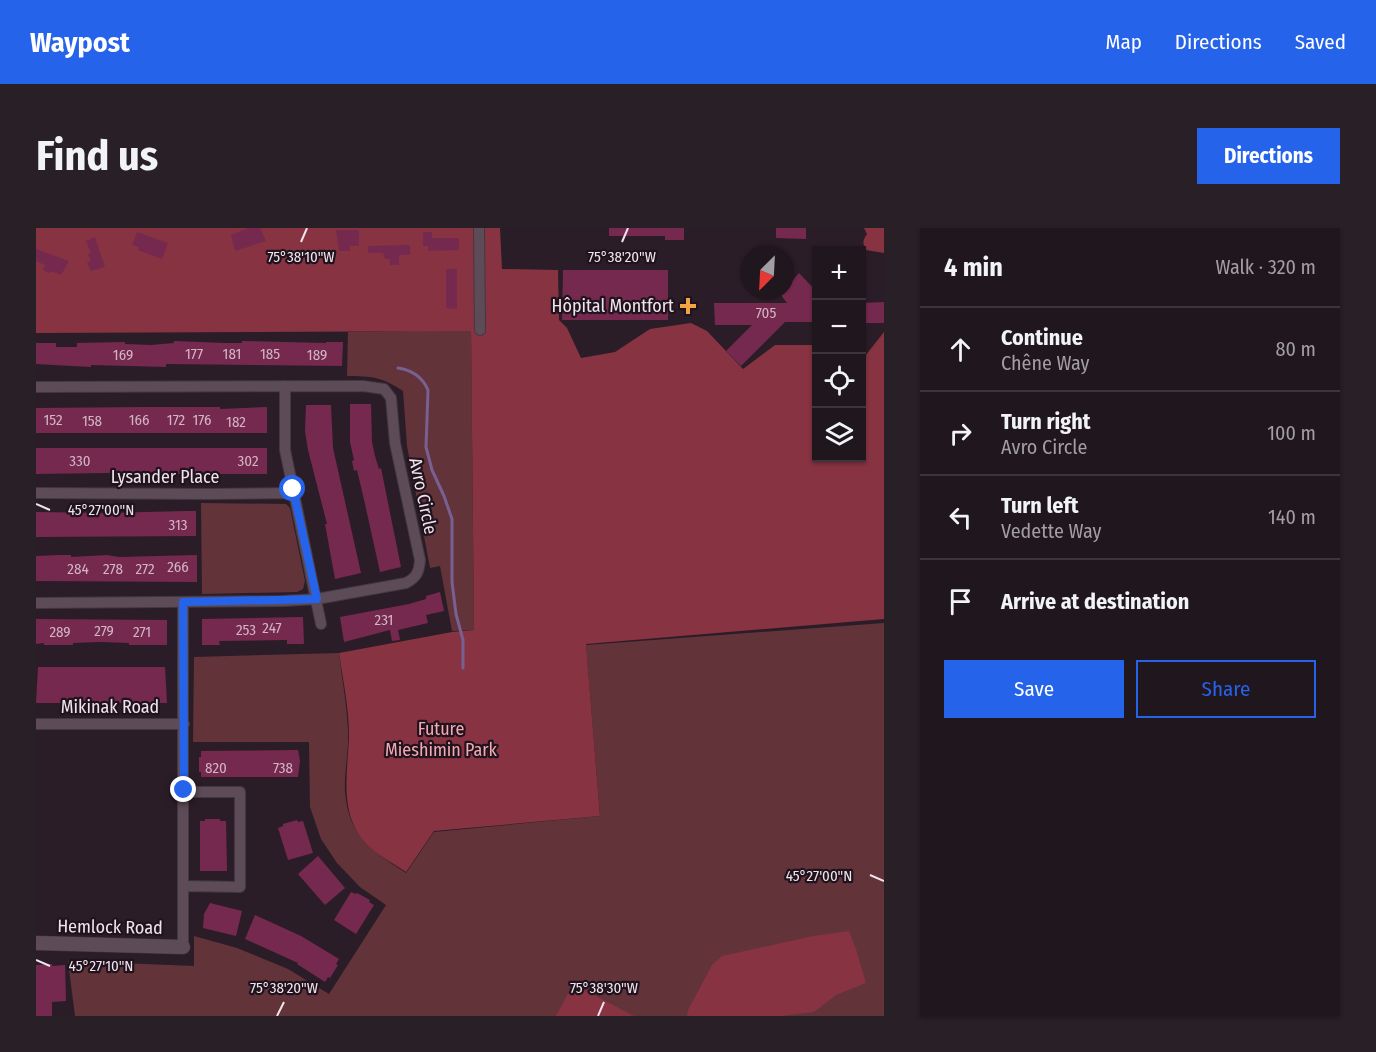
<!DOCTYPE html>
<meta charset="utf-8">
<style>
:root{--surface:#20161e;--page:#281f27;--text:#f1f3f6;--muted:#a29fa4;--line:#3d353c;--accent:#2563eb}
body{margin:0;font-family:"Fira Sans Condensed",sans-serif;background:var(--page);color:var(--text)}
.controls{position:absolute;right:18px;top:18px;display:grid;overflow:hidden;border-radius:0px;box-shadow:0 2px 4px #0004}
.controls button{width:54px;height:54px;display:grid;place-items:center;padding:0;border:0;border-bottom:2px solid var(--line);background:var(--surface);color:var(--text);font:30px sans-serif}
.compass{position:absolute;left:704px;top:18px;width:54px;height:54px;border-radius:50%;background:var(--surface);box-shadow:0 2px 4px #0004;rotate:204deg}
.stop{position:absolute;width:18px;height:18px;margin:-14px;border:4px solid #2563eb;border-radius:50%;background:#fff}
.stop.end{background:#2563eb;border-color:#fff;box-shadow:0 2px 6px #0008}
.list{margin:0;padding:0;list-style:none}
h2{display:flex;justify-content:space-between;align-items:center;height:78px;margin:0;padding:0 24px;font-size:26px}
h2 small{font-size:20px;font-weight:400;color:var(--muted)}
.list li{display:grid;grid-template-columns:39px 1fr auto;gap:18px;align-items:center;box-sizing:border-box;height:84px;padding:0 24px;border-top:2px solid var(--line)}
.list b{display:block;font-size:22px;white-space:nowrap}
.list p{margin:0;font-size:20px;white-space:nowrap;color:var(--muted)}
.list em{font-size:20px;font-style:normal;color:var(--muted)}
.actions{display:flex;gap:12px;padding:18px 24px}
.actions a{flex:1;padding:14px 0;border:2px solid var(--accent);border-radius:0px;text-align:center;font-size:21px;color:var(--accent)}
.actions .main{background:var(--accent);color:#fff}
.icon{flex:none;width:33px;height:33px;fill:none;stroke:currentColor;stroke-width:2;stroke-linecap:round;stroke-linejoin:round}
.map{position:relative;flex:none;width:848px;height:788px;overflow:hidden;border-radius:0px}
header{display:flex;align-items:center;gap:36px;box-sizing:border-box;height:84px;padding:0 30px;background:var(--accent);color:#fff}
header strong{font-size:28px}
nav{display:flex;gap:33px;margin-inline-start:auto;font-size:21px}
.intro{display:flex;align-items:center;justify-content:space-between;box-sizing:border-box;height:144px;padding:0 36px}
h1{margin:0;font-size:42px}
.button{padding:15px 27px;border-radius:0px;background:var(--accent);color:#fff;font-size:21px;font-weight:700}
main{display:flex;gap:36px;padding:0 36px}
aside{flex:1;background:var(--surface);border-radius:0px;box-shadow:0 2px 4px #0004}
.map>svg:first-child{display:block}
</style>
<header>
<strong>Waypost</strong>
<nav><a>Map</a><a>Directions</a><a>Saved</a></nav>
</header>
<div class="intro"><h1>Find us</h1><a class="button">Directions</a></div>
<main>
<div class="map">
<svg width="848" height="788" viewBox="0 0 848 788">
<rect width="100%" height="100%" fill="#2b1d28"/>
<path fill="#623339" d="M435,102L438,402L416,403L404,338L394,340L371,218L367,163C346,149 335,148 311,148L312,104Z
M165,275L250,276L254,280L269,353L267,361L261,364L166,366Z
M848,395V788H39L32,733L158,738V708L201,720L252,741L293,766L350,677L324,659L301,635L285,611L274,579L273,514H157L158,429L303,425C306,451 311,477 312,503C313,523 308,544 309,564C313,609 335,622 370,645L398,604L564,588L550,417Z"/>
<path fill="#873342" d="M0,0H464L466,41L522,42L523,92L531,100L545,130L579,124L614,101L655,95L671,103L707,141L739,117H780V230H826V132L848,104V391L550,416L564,588L398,603L370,644C355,634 337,625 326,611C303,581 312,542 313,508C313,481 307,452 303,425L416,404L438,402L435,103L0,105Z
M828,0H848V25L830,22C826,15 827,12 831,6Z
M813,703L820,721L830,755L800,767L778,784L745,788H651L652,782L676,737L686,728L777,708Z
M543,759L598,788H520L534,762Z"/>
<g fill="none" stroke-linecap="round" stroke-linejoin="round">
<path stroke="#776093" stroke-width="3" d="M362,140C376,142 386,148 392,162L390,219L396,242L408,268L416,291V354L420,386L427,412V440"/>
</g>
<path fill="#76294e" d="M212,0H224L230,13L199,23L195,7Z
M573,0H648V12H629V8H573Z
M740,0H770V11L740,10Z
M300,2H323V18H314V23H303Z
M101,4L132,15L126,31L102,22L103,19L96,17Z
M387,4H396V10H423V22L392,23V18H387Z
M59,9L69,39L55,43L51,35L55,33L52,26L55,25L50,13Z
M374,17V27H363V37H354V31H349L347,25H332V18Z
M0,21L33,33L25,47L15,43L14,45L7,42L9,37L0,33Z
M410,41H421V81L410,80Z
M527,42H632V92H526Z
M763,45L780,63V94H749L705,138L690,123L716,97H679L678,75H751L742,63H749V54L754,49L757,52Z
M848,74V95H825V75Z
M138,113L188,115H206V113L290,115V114H307L306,138L130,136V139L55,137V139L0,136V115H20V119H41V115L89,114V116L115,117L138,115Z
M314,176H335L336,214L339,228L343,241L345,240L365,339L344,344L329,276L321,242L318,243L316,233L318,232L314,214Z
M270,177H295L297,220L325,345L299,351L289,296H291L272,222L269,203Z
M109,179H184V181L231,179V205H0V180Z
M0,220H231V246H135V244L0,246Z
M149,283H160V308L0,309V284L70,285Z
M23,327H35V329L71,327L83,329L161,327V354L0,353V328Z
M404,364L408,383L390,387L392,395L362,402L364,412L356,413L354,402L308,414L304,389L373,376L390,371V368Z
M267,389L268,416H251V412L183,413L184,417H166V391Z
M0,391L131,392V417H93V415L64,414L37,415V417H8V415L0,416Z
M2,439H129L131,475H0Z
M262,522L264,533L262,549H165V544H163V529H165V523Z
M169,591H184V593H190L191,643H164V593H169Z
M261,592L262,594L267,593L277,625L252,632L242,600L247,598V596Z
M282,628L309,660L289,677L262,646Z
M315,664L320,666L321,665L334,672L333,674L338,677L320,706L298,692Z
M174,675L206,683L200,708L167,700L168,686Z
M219,687L265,708L303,731L300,736L302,737L294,750L292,749L289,754L261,736L262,735L209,711Z
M16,736V738L29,737L30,773L16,774V788H0V737Z"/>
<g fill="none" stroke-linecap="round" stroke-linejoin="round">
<defs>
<path id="minor" d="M443,0L444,102
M249,158V222L285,396
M0,159L327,158L348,161L355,170L359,215L384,332C383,344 381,349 370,355L281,371L247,373L0,375
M0,265L172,266L258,265
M0,496H148
M147,564H204V659L148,658
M147,719V374"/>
<path id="tertiary" d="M0,715L147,719"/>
</defs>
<use href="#minor" stroke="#433840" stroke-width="12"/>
<use href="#tertiary" stroke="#433840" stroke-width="15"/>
<use href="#minor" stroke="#5d4c58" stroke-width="10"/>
<use href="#tertiary" stroke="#5d4c58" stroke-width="14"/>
</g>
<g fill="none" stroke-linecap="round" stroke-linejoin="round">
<path stroke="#2563eb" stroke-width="8" d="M148,562L147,374L281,371L257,261"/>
</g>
<path fill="none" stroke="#efe4ec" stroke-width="2" d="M265,14L271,0M586,14L592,0M0,276L14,282M834,647L848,653M0,732L14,738M241,788L248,774M562,788L568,774"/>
<path fill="#f3a443" stroke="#21131e" stroke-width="2" d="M649 69h6v6h6v6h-6v6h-6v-6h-6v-6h6z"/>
<g text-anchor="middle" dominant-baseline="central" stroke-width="4.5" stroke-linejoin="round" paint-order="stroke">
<g font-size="15" fill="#d1b5c4">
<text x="730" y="85">705</text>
<text x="158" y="126">177</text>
<text x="196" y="126">181</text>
<text x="234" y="126">185</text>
<text x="87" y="127">169</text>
<text x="281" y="127">189</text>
<text x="17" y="192">152</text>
<text x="103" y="192">166</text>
<text x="140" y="192">172</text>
<text x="166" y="192">176</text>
<text x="56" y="193">158</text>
<text x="200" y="194">182</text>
<text x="44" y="233">330</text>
<text x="212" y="233">302</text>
<text x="142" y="297">313</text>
<text x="142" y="339">266</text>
<text x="42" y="341">284</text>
<text x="77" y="341">278</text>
<text x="109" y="341">272</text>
<text x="348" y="392">231</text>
<text x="236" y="400">247</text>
<text x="210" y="402">253</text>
<text x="68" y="403">279</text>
<text x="24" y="404">289</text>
<text x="106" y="404">271</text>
<text x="180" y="540">820</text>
<text x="247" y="540">738</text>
</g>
<g font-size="18" fill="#efe4ec" stroke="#21131e" text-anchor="end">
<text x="638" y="78">Hôpital Montfort</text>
</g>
<g font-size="18" fill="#efe4ec" stroke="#21131e">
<text x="129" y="249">Lysander Place</text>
<text transform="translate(387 268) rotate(78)">Avro Circle</text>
<text x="74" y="479">Mikinak Road</text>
<text transform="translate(74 699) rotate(1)">Hemlock Road</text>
</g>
<g font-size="18" fill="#f3a9b1" stroke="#21131e">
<text x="405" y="501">Future<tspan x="405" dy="21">Mieshimin Park</tspan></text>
</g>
</g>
<g font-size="15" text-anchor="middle" fill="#efe4ec" stroke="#21131e" stroke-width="4.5" stroke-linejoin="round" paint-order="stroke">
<text x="265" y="34">75°38'10"W</text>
<text x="586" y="34">75°38'20"W</text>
<text x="65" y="287">45°27'00"N</text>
<text x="783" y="653">45°27'00"N</text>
<text x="65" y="743">45°27'10"N</text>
<text x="248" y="765">75°38'20"W</text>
<text x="568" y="765">75°38'30"W</text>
</g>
</svg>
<div class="controls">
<button>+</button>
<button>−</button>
<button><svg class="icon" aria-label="locate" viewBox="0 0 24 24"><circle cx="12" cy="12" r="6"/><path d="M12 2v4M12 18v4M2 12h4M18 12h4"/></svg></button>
<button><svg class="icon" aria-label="layers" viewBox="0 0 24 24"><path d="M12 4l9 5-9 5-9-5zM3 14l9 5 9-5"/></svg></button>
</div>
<svg class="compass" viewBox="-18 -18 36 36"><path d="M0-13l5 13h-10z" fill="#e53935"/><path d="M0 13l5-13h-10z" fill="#a29fa4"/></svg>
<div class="stop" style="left:257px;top:261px"></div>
<div class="stop end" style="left:148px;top:562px"></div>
</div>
<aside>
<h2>4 min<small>Walk · 320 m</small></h2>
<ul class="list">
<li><svg class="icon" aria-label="ahead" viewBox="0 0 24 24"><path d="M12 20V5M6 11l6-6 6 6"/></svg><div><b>Continue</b><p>Chêne Way</p></div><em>80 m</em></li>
<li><svg class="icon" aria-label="right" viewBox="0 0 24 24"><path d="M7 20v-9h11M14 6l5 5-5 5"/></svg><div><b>Turn right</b><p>Avro Circle</p></div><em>100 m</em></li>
<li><svg class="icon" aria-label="left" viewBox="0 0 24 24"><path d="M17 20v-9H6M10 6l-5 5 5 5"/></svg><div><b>Turn left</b><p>Vedette Way</p></div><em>140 m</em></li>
<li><svg class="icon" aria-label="arrive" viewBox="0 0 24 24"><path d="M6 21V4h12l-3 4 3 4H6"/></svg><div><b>Arrive at destination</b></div></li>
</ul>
<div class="actions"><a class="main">Save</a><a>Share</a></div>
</aside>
</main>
